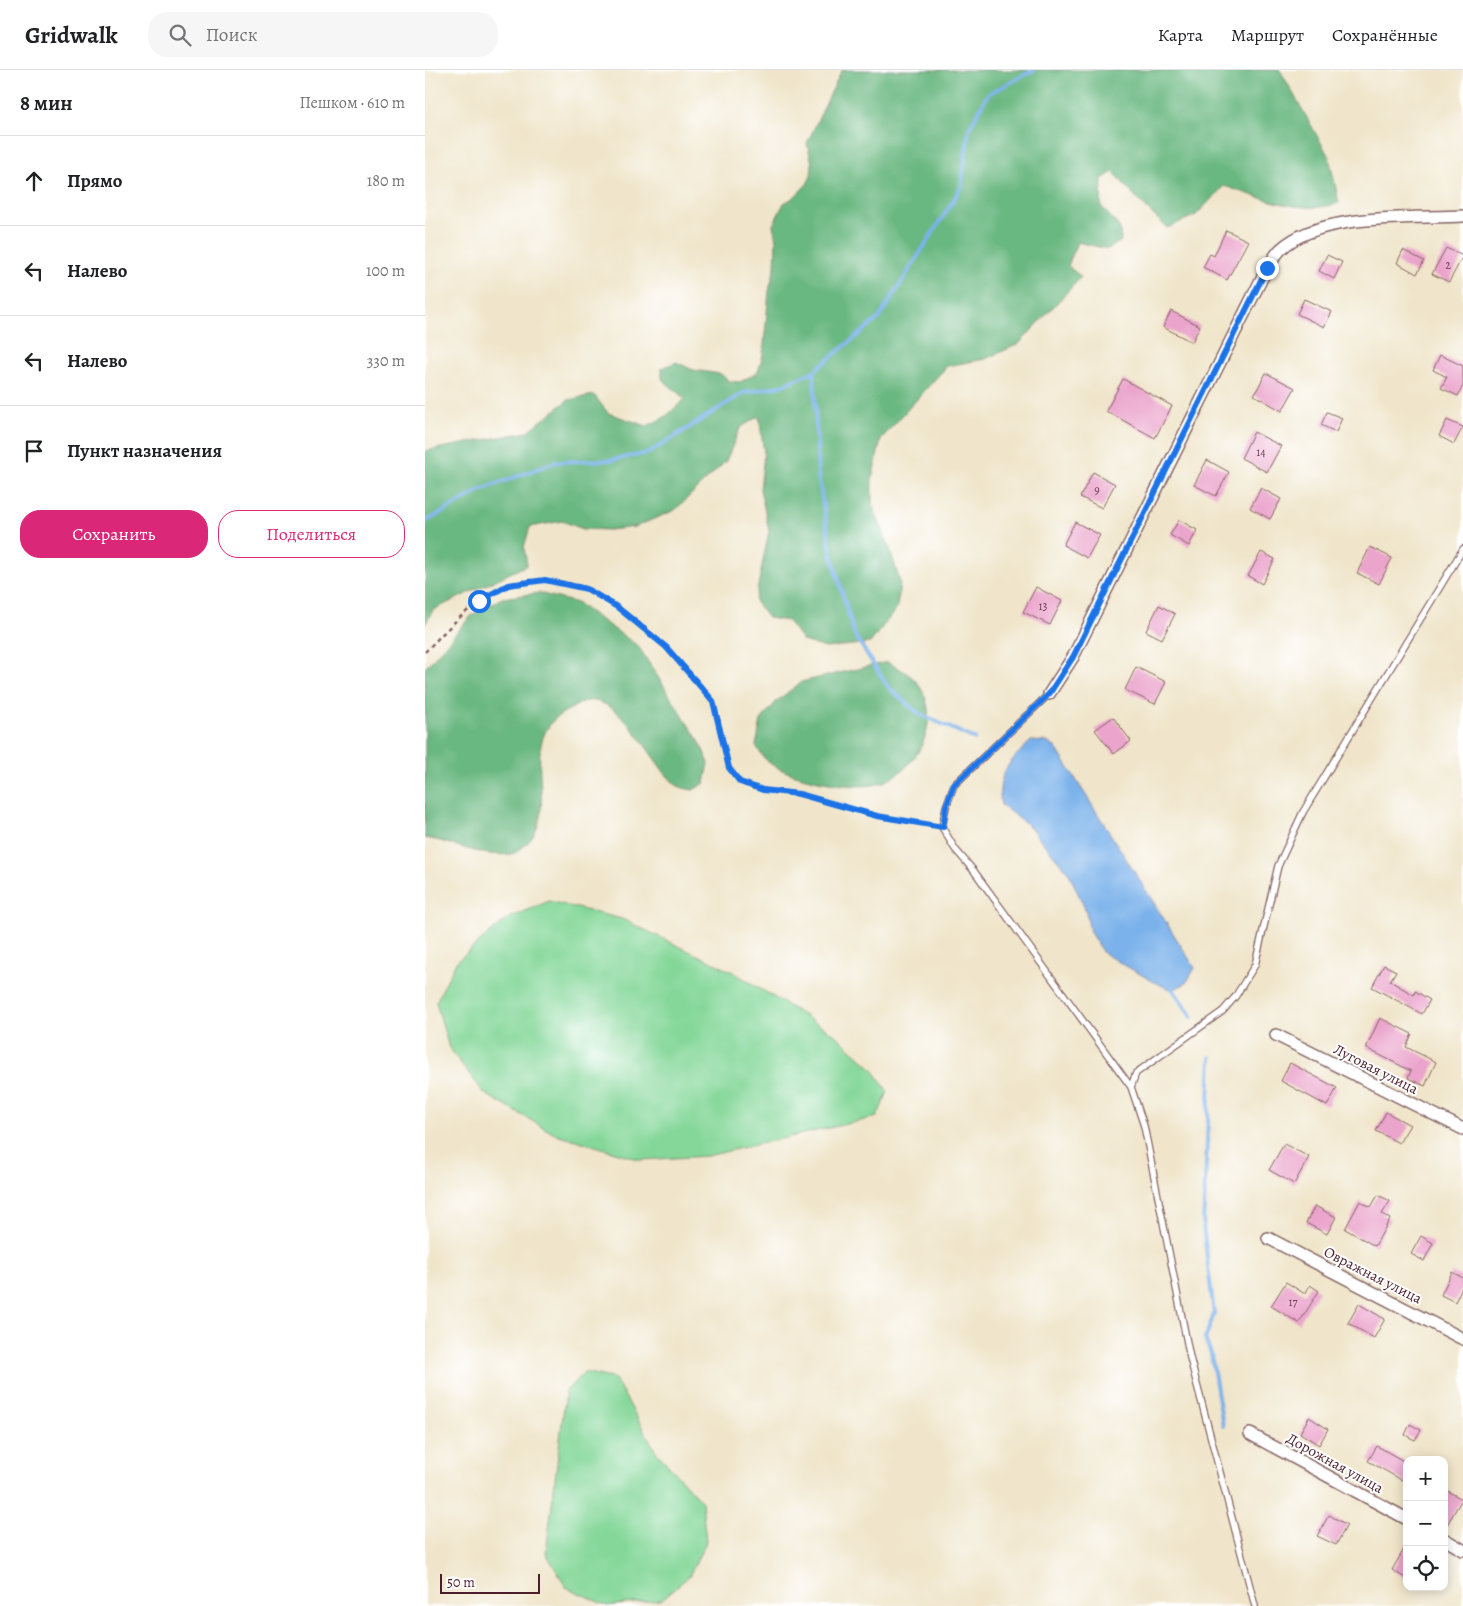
<!DOCTYPE html>
<html lang="ru">
<meta charset="utf-8">
<style>
:root{--surface:#fff;--page:#f6f6f6;--text:#202124;--muted:#757577;--line:#e0e0e0;--accent:#db2777}
body{margin:0;font-family:Alegreya,serif;background:var(--page);color:var(--text)}
.controls{position:absolute;right:15px;bottom:15px;display:grid;overflow:hidden;border-radius:10px;box-shadow:0 2px 12px #0003}
.controls button{width:45px;height:45px;display:grid;place-items:center;padding:0;border:0;border-bottom:1px solid var(--line);background:var(--surface);color:var(--text);font:25px sans-serif}
.scale{position:absolute;left:15px;bottom:12px;width:100px;box-sizing:border-box;padding-left:5px;border:2px solid #4a1f2b;border-top:0;font-size:14px;line-height:18px;white-space:nowrap;color:#4a1f2b;-webkit-text-stroke:4px #fff;paint-order:stroke}
.stop{position:absolute;width:15px;height:15px;margin:-11px;border:4px solid #1a73e8;border-radius:50%;background:#fff}
.stop.end{background:#1a73e8;border-color:#fff;box-shadow:0 1px 5px #0008}
.list{margin:0;padding:0;list-style:none}
h2{display:flex;justify-content:space-between;align-items:center;height:65px;margin:0;padding:0 20px;font-size:21px}
h2 small{font-size:16px;font-weight:400;color:var(--muted)}
.list li{display:grid;grid-template-columns:32px 1fr auto;gap:15px;align-items:center;box-sizing:border-box;height:90px;padding:0 20px;border-top:1px solid var(--line)}
.list b{display:block;font-size:19px;white-space:nowrap}
.list em{font-size:16px;font-style:normal;color:var(--muted)}
.actions{display:flex;gap:10px;padding:15px 20px}
.actions a{flex:1;padding:11px 0;border:1px solid var(--accent);border-radius:20px;text-align:center;font-size:18px;color:var(--accent)}
.actions .main{background:var(--accent);color:#fff}
.icon{flex:none;width:28px;height:28px;fill:none;stroke:currentColor;stroke-width:2;stroke-linecap:round;stroke-linejoin:round}
.map{position:relative;flex:none;width:1038px;height:1536px;overflow:hidden}
header{display:flex;align-items:center;gap:30px;box-sizing:border-box;height:70px;padding:0 25px;background:var(--surface);border-bottom:1px solid var(--line)}
header strong{font-size:24px}
nav{display:flex;gap:28px;margin-inline-start:auto;font-size:18px}
.search{width:350px;height:45px;background:var(--page);display:flex;align-items:center;gap:12px;box-sizing:border-box;padding:0 18px;border-radius:20px;color:var(--muted);font-size:19px}
main{display:flex}
aside{flex:1;background:var(--surface)}
.map>svg:first-child{display:block}
</style>
<header>
<strong>Gridwalk</strong>
<div class="search"><svg class="icon" aria-label="search" viewBox="0 0 24 24"><circle cx="10" cy="10" r="6"/><path d="M15 15l6 6"/></svg>Поиск</div>
<nav><a>Карта</a><a>Маршрут</a><a>Сохранённые</a></nav>
</header>
<main>
<aside>
<h2>8 мин<small>Пешком · 610 m</small></h2>
<ul class="list">
<li><svg class="icon" aria-label="ahead" viewBox="0 0 24 24"><path d="M12 20V5M6 11l6-6 6 6"/></svg><div><b>Прямо</b></div><em>180 m</em></li>
<li><svg class="icon" aria-label="left" viewBox="0 0 24 24"><path d="M17 20v-9H6M10 6l-5 5 5 5"/></svg><div><b>Налево</b></div><em>100 m</em></li>
<li><svg class="icon" aria-label="left" viewBox="0 0 24 24"><path d="M17 20v-9H6M10 6l-5 5 5 5"/></svg><div><b>Налево</b></div><em>330 m</em></li>
<li><svg class="icon" aria-label="arrive" viewBox="0 0 24 24"><path d="M6 21V4h12l-3 4 3 4H6"/></svg><div><b>Пункт назначения</b></div></li>
</ul>
<div class="actions"><a class="main">Сохранить</a><a>Поделиться</a></div>
</aside>
<div class="map">
<svg width="1038" height="1536" viewBox="0 0 1038 1536">
<rect width="100%" height="100%" fill="#fff"/>
<filter id="ink" filterUnits="userSpaceOnUse"><feTurbulence type="fractalNoise" baseFrequency=".02" numOctaves="2"/><feDisplacementMap in="SourceGraphic" scale="10" xChannelSelector="R" yChannelSelector="G"/><feConvolveMatrix kernelMatrix="1 2 1 2 8 2 1 2 1" color-interpolation-filters="sRGB"/></filter>
<filter id="wash" filterUnits="userSpaceOnUse"><feTurbulence type="fractalNoise" baseFrequency=".0096" numOctaves="4" result="noise"/><feDisplacementMap in="SourceGraphic" scale="20" xChannelSelector="R" yChannelSelector="G"/><feGaussianBlur stdDeviation="1.12" result="paint"/><feColorMatrix in="noise" values="0 0 0 0 0 0 0 0 0 0 0 0 0 0 0 0 0 1.4 0 .05"/><feComposite in="paint" operator="in"/></filter>
<g filter="url(#wash)">
<rect width="100%" height="100%" fill="#f0e5ca"/>
<path fill="#84d799" stroke="#677b62" d="M124,831L197,849L308,902L409,964L447,998L463,1022L452,1047L282,1086L216,1090L128,1063L60,1024L24,978L11,932L31,892L82,849Z
M159,1302L190,1309L232,1383L277,1432L281,1472L264,1506L236,1530L182,1536L141,1517L121,1483L141,1321Z"/>
<path fill="#6bb881" stroke="#5a6c56" d="M417,0H855L904,87L914,133C878,146 834,127 799,116L771,145L742,158L717,134L688,102L677,109L676,136L695,158L696,171L683,179L652,172L643,196L656,207L594,274L560,289L522,296L456,369L447,409V434L464,476L475,512L472,538L445,573L401,578L378,571L363,551L343,548L330,531L344,461L335,419L339,383L334,346L315,358L301,391L250,440L210,457L184,460L158,459L137,451L105,457L99,477L102,495L8,540L0,555V381L102,362L143,330L169,325L183,343L222,356L240,347L260,329L237,309V298L251,292L268,300L296,304L304,311L315,312L333,302L338,285L344,221L350,197L351,170L348,155L359,133L368,128L382,114L386,106L387,93L382,73Z
M114,523L152,533L213,576L274,671L284,693L280,713L268,720C263,719 255,718 250,714C227,694 198,626 162,631C157,631 150,637 145,639C83,669 143,741 98,777C94,780 90,784 85,784C55,788 29,772 0,768V598L46,546L77,528Z
M462,592C470,597 481,601 488,608C521,642 497,698 456,713C432,722 361,708 342,691C338,687 334,681 331,676L336,650L352,631L376,612Z"/>
<path fill="#7cb2eb" stroke="#63688b" d="M606,671L622,672L631,678L770,898L761,913L748,920L731,913L678,883L665,862L661,841L644,803L604,756L576,735C571,704 585,691 606,671Z"/>
<g fill="none" stroke-linecap="round" stroke-linejoin="round">
<path stroke="#7cb2eb" stroke-width="4" d="M389,301L393,405L407,486L429,564L463,617L493,643L550,669
M0,452L56,420L130,392L186,390L224,383L318,323L356,316L389,301L454,248L536,118L544,59L563,24L609,0
M747,918L767,947
M786,987L778,1155L789,1244L780,1269L786,1284L798,1356"/>
</g>
<g id="blocks">
<path fill="#eba4cc" d="M801,160L823,171L802,210L778,197L785,184L789,186Z
M1021,178L1038,186L1024,212L1007,204Z
M978,180L999,191L992,204L972,193Z
M902,185L917,192L909,209L894,201Z
M879,229L907,242L899,257L872,244Z
M746,241L775,256L767,272L738,257Z
M1015,285L1038,296V316L1033,326L1016,318L1022,307L1008,300Z
M841,303L870,318L857,341L829,325Z
M698,309L747,336L730,368L681,341Z
M902,342L917,348L911,362L896,355Z
M1022,350L1038,357L1029,374L1014,366Z
M829,362L856,376L842,402L816,388Z
M782,390L804,402L791,426L769,415Z
M668,402L690,414L677,438L655,427Z
M836,418L856,429L845,449L825,438Z
M754,450L772,460L764,476L745,465Z
M650,452L675,465L662,488L638,475Z
M945,477L967,488L954,514L932,503Z
M836,482L850,489L837,514L823,506Z
M611,517L637,531L625,555L598,542Z
M734,535L750,544L737,569L721,561Z
M711,597L741,612L730,634L700,620Z
M688,647L706,671L689,684L670,660Z
M959,895L971,901L965,911L989,925L990,921L1005,930L997,944L947,917Z
M955,948L987,964L981,977L1011,992L1000,1016L983,1008L986,1001L941,978Z
M865,993L912,1018L902,1036L856,1011Z
M961,1042L985,1055L974,1073L951,1061Z
M859,1074L884,1087L869,1114L844,1100Z
M953,1125L965,1131L957,1144L965,1149L950,1176L920,1159L935,1131L946,1137Z
M890,1136L911,1147L902,1164L881,1153Z
M996,1166L1008,1173L999,1191L986,1184Z
M1027,1202L1038,1208V1215L1030,1232L1016,1225Z
M861,1212L880,1224L885,1215L894,1221L874,1253L846,1236Z
M934,1234L960,1249L949,1268L923,1253Z
M884,1347L903,1359L894,1375L875,1363Z
M985,1354L996,1360L990,1370L980,1365Z
M952,1376L982,1393V1413L943,1391Z
M1019,1419L1037,1429L1019,1460Z
M904,1445L922,1455L911,1475L892,1466Z
M982,1474V1509L967,1500Z"/>
</g>
</g>
<g filter="url(#ink)">
<use href="#blocks" fill-opacity="0" stroke="#846463" stroke-width="1"/>
<g fill="none" stroke-linecap="round" stroke-linejoin="round">
<defs>
<path id="lane" d="M624,624L529,715L521,737L517,757L530,779L549,801L706,1017
M830,1536L765,1288L719,1056L706,1017L711,1003L798,941L810,927L830,895L853,796L878,742L1038,479"/>
<path id="street" d="M624,624L648,587L842,198C846,192 851,184 856,179C896,142 986,149 1038,146
M851,965L1038,1059
M843,1168L1038,1269
M825,1364L982,1449
M1019,1469L1038,1480"/>
</defs>
<use href="#lane" stroke="#846463" stroke-width="8"/>
<use href="#street" stroke="#846463" stroke-width="14"/>
<path stroke="#846463" stroke-width="2.5" stroke-dasharray="4 4" stroke-linecap="butt" d="M0,582C24,557 49,530 82,516C103,506 142,510 163,520C205,539 261,592 286,630C301,652 293,693 314,711C330,724 357,720 376,725C402,731 427,740 453,746C471,750 490,753 509,756"/>
<use href="#lane" stroke="#fff" stroke-width="5.5"/>
<use href="#street" stroke="#fff" stroke-width="11"/>
</g>
</g>
<g fill="none" stroke-linecap="round" stroke-linejoin="round" filter="url(#ink)">
<path stroke="#1a73e8" stroke-width="6" d="M54,531L83,515L120,510L162,519L192,537L241,577L288,631L304,698L315,712L338,720L374,724L452,746L518,757L521,736L529,715L624,624L648,587L842,198"/>
</g>
<g text-anchor="middle" dominant-baseline="central" stroke-width="4" stroke-linejoin="round" paint-order="stroke">
<g font-size="12" fill="#724053">
<text x="1023" y="195">2</text>
<text x="836" y="382">14</text>
<text x="672" y="420">9</text>
<text x="618" y="536">13</text>
<text x="868" y="1232">17</text>
</g>
<g font-size="15" fill="#4a1f2b" stroke="#fff">
<text transform="translate(951 999) rotate(27)">Луговая улица</text>
<text transform="translate(948 1205) rotate(27)">Овражная улица</text>
<text transform="translate(910 1393) rotate(29)">Дорожная улица</text>
</g>
</g>
</svg>
<div class="controls">
<button>+</button>
<button>−</button>
<button><svg class="icon" aria-label="locate" viewBox="0 0 24 24"><circle cx="12" cy="12" r="6"/><path d="M12 2v4M12 18v4M2 12h4M18 12h4"/></svg></button>
</div>
<div class="scale">50 m</div>
<div class="stop" style="left:54px;top:531px"></div>
<div class="stop end" style="left:842px;top:198px"></div>
</div>
</main>
